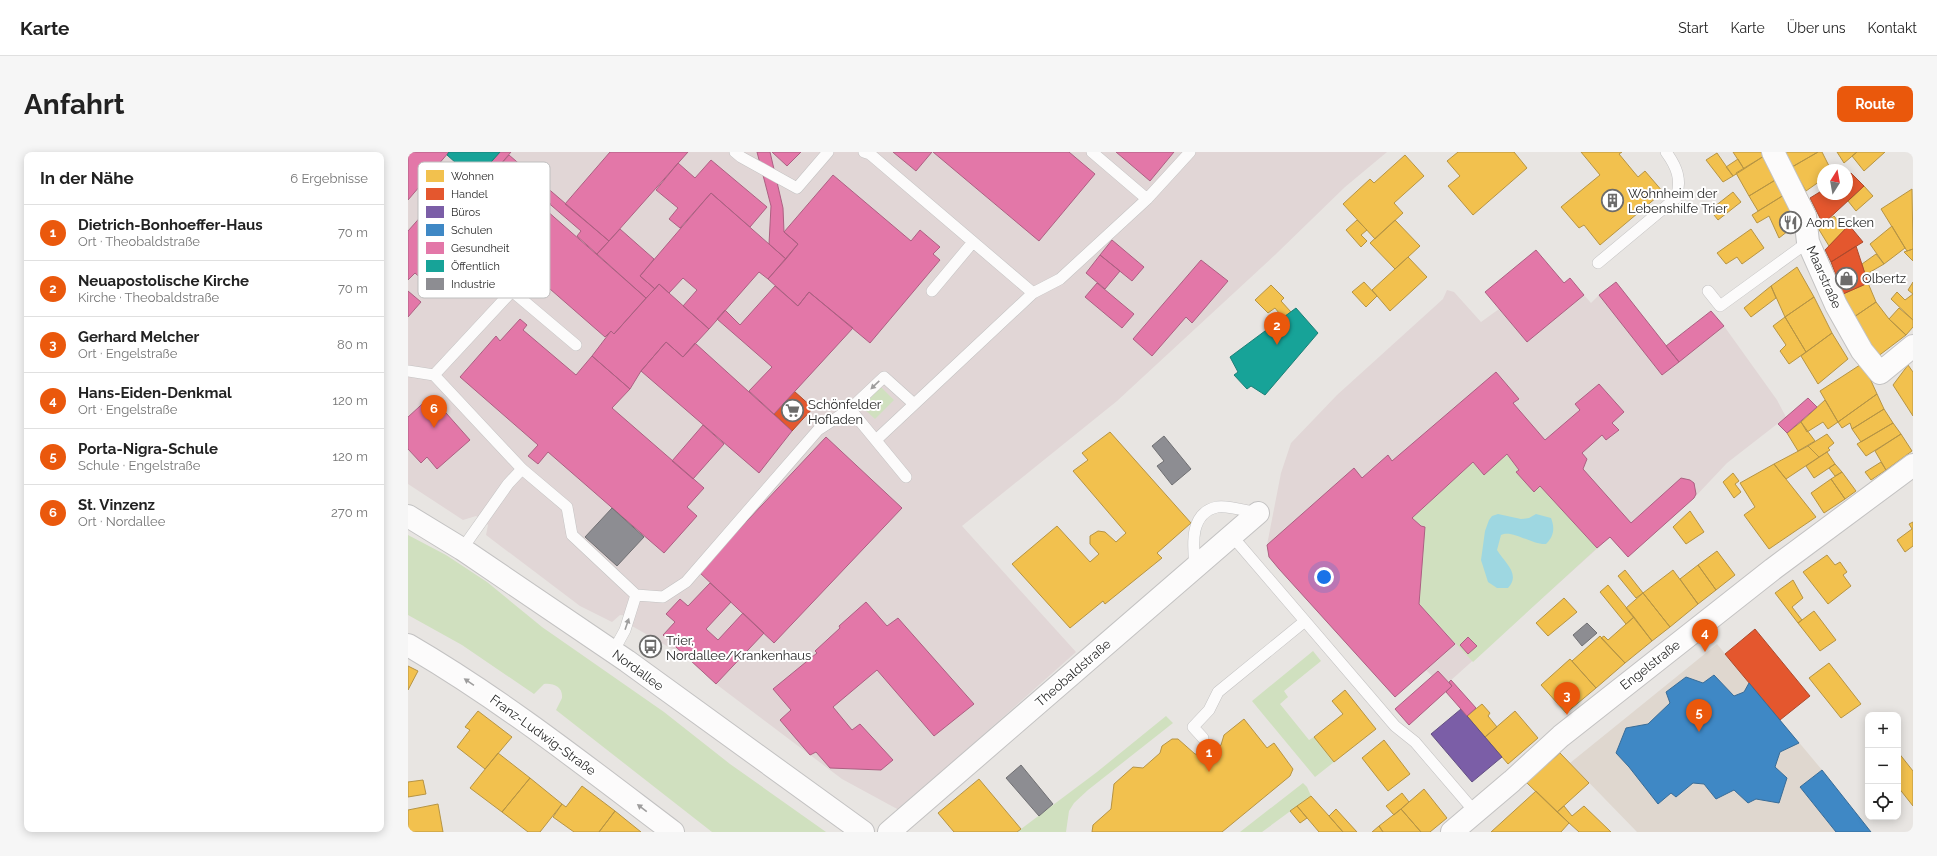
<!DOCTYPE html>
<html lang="de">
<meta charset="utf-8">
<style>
:root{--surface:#fff;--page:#f6f6f6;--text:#222;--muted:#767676;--line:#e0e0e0;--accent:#ea580c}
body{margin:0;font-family:Raleway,sans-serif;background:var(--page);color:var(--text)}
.controls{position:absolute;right:12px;bottom:12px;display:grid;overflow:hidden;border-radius:8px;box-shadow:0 2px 10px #0003}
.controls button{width:36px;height:36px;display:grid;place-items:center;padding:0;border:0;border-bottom:1px solid var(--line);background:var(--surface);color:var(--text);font:20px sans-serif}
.compass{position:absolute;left:1409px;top:12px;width:36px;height:36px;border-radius:50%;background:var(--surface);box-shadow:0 2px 10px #0003;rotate:11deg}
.you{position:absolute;left:916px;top:425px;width:14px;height:14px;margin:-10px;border:3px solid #fff;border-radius:50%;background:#1a73e8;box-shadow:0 0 0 6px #1a73e833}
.badge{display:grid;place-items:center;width:26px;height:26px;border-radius:50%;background:var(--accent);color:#fff;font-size:13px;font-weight:700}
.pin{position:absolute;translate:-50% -33px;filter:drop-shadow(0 1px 2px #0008)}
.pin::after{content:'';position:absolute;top:21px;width:14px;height:12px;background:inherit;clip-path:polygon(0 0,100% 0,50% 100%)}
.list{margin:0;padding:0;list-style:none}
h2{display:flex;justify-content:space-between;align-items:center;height:52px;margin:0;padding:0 16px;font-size:17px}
h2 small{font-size:13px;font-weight:400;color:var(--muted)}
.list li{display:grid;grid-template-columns:26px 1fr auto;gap:12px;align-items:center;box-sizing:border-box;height:56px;padding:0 16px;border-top:1px solid var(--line)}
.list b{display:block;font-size:15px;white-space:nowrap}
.list p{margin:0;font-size:13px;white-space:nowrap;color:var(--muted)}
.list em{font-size:13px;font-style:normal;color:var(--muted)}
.icon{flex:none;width:22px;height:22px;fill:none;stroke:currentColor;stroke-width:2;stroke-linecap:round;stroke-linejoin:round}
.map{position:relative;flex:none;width:1505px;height:680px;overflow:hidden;border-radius:8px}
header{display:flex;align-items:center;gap:24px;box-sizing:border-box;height:56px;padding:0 20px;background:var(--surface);border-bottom:1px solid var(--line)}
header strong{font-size:19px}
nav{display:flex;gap:22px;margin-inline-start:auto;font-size:14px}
.intro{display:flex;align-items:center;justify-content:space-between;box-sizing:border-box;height:96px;padding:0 24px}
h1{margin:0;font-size:28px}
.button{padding:10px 18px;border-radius:8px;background:var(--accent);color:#fff;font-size:14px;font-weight:700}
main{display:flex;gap:24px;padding:0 24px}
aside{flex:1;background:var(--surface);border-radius:8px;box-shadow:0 2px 10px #0003}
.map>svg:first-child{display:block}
</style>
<header>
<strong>Karte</strong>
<nav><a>Start</a><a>Karte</a><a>Über uns</a><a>Kontakt</a></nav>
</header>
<div class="intro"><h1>Anfahrt</h1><a class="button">Route</a></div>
<main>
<aside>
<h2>In der Nähe<small>6 Ergebnisse</small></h2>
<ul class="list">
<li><span class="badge">1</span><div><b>Dietrich-Bonhoeffer-Haus</b><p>Ort · Theobaldstraße</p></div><em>70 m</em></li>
<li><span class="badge">2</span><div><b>Neuapostolische Kirche</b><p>Kirche · Theobaldstraße</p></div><em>70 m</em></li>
<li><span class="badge">3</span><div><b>Gerhard Melcher</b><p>Ort · Engelstraße</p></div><em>80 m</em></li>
<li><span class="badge">4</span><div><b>Hans-Eiden-Denkmal</b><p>Ort · Engelstraße</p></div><em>120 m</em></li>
<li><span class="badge">5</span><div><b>Porta-Nigra-Schule</b><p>Schule · Engelstraße</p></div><em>120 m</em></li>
<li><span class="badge">6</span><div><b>St. Vinzenz</b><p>Ort · Nordallee</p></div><em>270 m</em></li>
</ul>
</aside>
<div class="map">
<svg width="1505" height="680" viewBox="0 0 1505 680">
<rect width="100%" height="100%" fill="#e8e5e2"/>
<path fill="#dfd7cf" d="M1309,492L1414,618L1392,635L1428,680H1229L1162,611Z"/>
<path fill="#e1d6d6" d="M0,0H979L937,35L868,102L709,249L554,374L668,500L491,658L434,627L308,532L278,505L224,474L227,464L212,463L204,470L172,454L78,383L80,373L74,367L68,364L55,368L0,332Z
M1039,138L1046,140L1073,170L1091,157L1119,190L1176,143L1183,151L1191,143L1254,222L1316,174L1369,248L1378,265L1319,311L1286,346L1220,405L1202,385L1041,530L1030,519L1024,524L1018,518L987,545L871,417L861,405L859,393L873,321L883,291L929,243L1035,147Z"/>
<path fill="#d0e0bf" d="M473,235L486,248L467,267L454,255Z
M1099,302L1111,318L1109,320L1125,339L1132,334L1189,396L1065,510L1011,452L1017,376L1004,366L1065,310L1076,323Z
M0,383L38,403L79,430L134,475L256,560L322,612L418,680H304L148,558L154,546C155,535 146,531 136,532L126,542L54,493L0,463Z
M905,499L913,509L876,539L880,545L872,552L901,588L906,585L926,610L907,625L844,549Z
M758,564L765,571L680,638L666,651L661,659L658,680H609L689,620Z
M895,631L899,635L903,644L854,680H832Z"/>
<path fill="#9ed7e1" d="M1090,362L1113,367L1121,366L1128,362L1143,366C1147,376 1146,384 1138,392C1124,393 1104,377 1093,383L1089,398C1097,411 1113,422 1100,436H1089L1080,430L1073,408L1077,379L1081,368L1084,364Z"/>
<path fill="#f2c14e" stroke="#b69444" d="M1050,0H1106L1119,16L1065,63L1040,34L1052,24L1039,9Z
M1173,0H1214L1211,2L1230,25L1237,19L1255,40L1192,93L1176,73L1171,76L1153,55L1192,23Z
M1325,0H1354L1356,4L1336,17Z
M1377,0H1410L1384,15Z
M1410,0H1414L1423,18H1415V27L1398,39L1384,15Z
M1429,0H1449L1436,11Z
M1449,0H1477L1456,19L1444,4Z
M1309,1L1325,24L1315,30L1298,8Z
M997,3L1016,24L986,51L995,61L967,87L935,52L962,27L966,31Z
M1356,4L1369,27L1341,44L1328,21Z
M1330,7L1336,17L1325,24L1318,15Z
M1369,27L1376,43L1350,59L1341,44Z
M1456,34L1465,44L1448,59L1440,49Z
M1504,37L1505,97L1499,99L1473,57Z
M1325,40L1333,50L1310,68L1302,58Z
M1376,43L1389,72L1371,86L1361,64L1349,71L1344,63Z
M1426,64L1437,78L1421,94L1410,76Z
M949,68L959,78L953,83L959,89L953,95L938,78Z
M987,68L1012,94L987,117L962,91Z
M1484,74L1497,96L1476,112L1462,92Z
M1343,77L1356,96L1334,112L1329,105L1318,112L1309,101Z
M1505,97V109L1496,100Z
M1468,102L1476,112L1457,123L1454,112Z
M1000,105L1019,125L982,159L964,138Z
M1389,115L1406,145L1377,165L1363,134Z
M956,130L969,144L958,155L944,140Z
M1505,130V142L1500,138Z
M1460,131L1468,150L1446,165L1435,142Z
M863,133L876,146L873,149L883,160L875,166L867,156L860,161L847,148Z
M1363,134L1368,146L1343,165L1336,156Z
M1489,140L1497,148L1505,142V168L1483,147Z
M1406,145L1424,181L1398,200L1377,165Z
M1468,150L1481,167L1498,183L1469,205L1446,165Z
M1491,156L1505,168V175L1498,183L1481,167Z
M1377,165L1398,200L1381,212L1372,199L1378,193L1365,174Z
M1424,181L1440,207L1410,232L1393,204Z
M1455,211L1469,242L1430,270L1412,239Z
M1500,213L1505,220V264L1485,233Z
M1469,242L1476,257L1444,277L1442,271L1434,276L1430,270Z
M1417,248L1430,270L1420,277L1415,270L1399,280L1393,270Z
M1476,257L1485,271L1453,290L1444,277Z
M1393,270L1407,289L1390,299L1379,281Z
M1485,271L1493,282L1458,304L1449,292Z
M702,280L783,371L749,401L754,406L697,452L695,449L662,476L604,412L649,374L682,410L691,402L682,392V384L690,379L697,380L708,390L718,381L665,319L680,308L674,301Z
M1419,282L1426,291L1420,296L1422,298L1411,305L1400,294Z
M1493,282L1504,299L1478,318L1467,299Z
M1400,294L1411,305L1378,327L1366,312Z
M1419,300L1427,312L1406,326L1398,314Z
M1473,310L1478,318L1463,328L1457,320Z
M1366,312L1408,365L1361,397L1336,363L1347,355L1332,331Z
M1427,312L1434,320L1427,324L1421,316Z
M1434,320L1448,339L1437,347L1423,327Z
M1325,321L1331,329L1327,332L1333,340L1326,346L1315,330Z
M1423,327L1437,347L1416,361L1403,341Z
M1282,359L1296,380L1278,392L1265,375Z
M1505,370V394L1497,400L1489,388L1504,377L1501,372Z
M1309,399L1327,423L1308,438L1290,413Z
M1419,403L1427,413L1432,410L1439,420L1435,423L1443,434L1420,452L1395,420Z
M1290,413L1308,438L1290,452L1272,427Z
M1217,418L1235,441L1228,446L1210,424Z
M1265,418L1290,452L1262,475L1235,441Z
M1385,428L1395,446L1384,455L1394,468L1390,471L1367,441Z
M1200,433L1226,465L1218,472L1192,440Z
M1235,441L1262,475L1244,489L1218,456Z
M1156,446L1169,460L1140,484L1128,471Z
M1406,459L1428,488L1412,499L1390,471Z
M1226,465L1244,489L1217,511L1193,486L1196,484L1200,488Z
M1192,484L1217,511L1188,536L1164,509Z
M1162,507L1188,536L1158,561L1133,533Z
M1421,511L1453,552L1433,566L1401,526Z
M0,514L10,519L0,538Z
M937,538L968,577L926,610L906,585L935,562L924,549Z
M1074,552L1082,561L1080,564L1089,575L1077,585L1059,564Z
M70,559L104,585L77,617L49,595L62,578L57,575Z
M1107,559L1130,586L1100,612L1077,585Z
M836,567L859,596L866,591L885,617L882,624L814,680H684L685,673L703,657L706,632L725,615L735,616L752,601L754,594L764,587H770L787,602L800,604L813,593L816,583Z
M976,588L1002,622L980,639L954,606Z
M1490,600L1505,619V654L1490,635Z
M90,601L122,626L94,660L62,636Z
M1152,601L1181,631L1149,660L1118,630Z
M122,626L154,652L132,680H120L94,660Z
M571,627L613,677L609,680H546L530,661Z
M15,628L18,642L0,645V630Z
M174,634L207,659L191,680H166L145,665L154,652L158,655Z
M1016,637L1039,666L1022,680H1013L993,657Z
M1128,639L1161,671L1153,680H1083Z
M994,641L1001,650L986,663L978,654Z
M903,644L921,664L935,680H911L889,654Z
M30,652L35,680H0V658Z
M889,654L899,666L892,671L882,659Z
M1156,654L1164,664L1176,654L1203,680H1171L1149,660Z
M928,657L949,680H935L921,664Z
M993,657L1013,680H975L971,674Z
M207,659L233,680H191Z
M971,674L975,680H964Z"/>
<path fill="#e4572e" stroke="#ac4a2d" d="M1443,21L1456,34L1415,72L1402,46L1415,38V42H1439V24Z
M1441,73L1455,90L1423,110L1417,98Z
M1448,94L1460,131L1435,142L1423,110Z
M386,239L405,256L384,279L366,262Z
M1347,477L1402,544L1372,568L1317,502Z"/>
<path fill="#7b5ea7" stroke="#634f82" d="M1053,557L1094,605L1064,630L1023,582Z"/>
<path fill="#3f88c5" stroke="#396c97" d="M1306,523L1326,544L1336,540L1341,531L1391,591L1372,600L1367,615L1379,626L1371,651L1348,647L1340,651L1326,638L1308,647L1296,632L1285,631L1268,645L1263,641L1250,652L1221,615L1208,601L1218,576L1240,572L1262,551L1258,540L1278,525L1295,531Z
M1414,618L1463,680H1428L1392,635Z"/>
<path fill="#e377a8" stroke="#ac6082" d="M0,0H41L0,48Z
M92,0H103L85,21L79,15Z
M202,0H280L201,89L157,52Z
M349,0H362L375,56L376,80L390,92L378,107L361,92L363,54Z
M364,0H393L379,14Z
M485,0H524L508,19Z
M525,0H661L687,22L631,89Z
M708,0H766L742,29Z
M101,3L201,89L189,102L169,84L173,79L122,35L117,41L113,38L109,43L85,21Z
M303,8L359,55L342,75L303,41L272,76L261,67L270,56L248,38L270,11L287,26Z
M55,17L98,55L25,137L7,121L0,128V79Z
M425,23L503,89L512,78L532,95L525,102L532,108L462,191L401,140L390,154L360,127L390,92L376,80Z
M113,38L127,49L132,43L143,52L138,58L238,146L206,182L203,179L197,185L95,96L92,100L73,83Z
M303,41L378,107L360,127L351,120L301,177L275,154L289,138L275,126L261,141L251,132L247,137L232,124Z
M212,77L246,107L232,124L247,137L238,146L189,102Z
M704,88L736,115L724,129L692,103Z
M1128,98L1156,131L1162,126L1176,143L1119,190L1077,140Z
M692,103L712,119L697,137L678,121Z
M793,108L820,129L784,171L778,165L744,204L725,187Z
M1208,130L1271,210L1254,223L1191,143Z
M689,131L726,162L714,176L677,145Z
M251,132L301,177L275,205L258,190L233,219L222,237L184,204L203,179L206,182Z
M367,134L390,154L401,140L445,176L366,262L341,239L364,215L309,167L317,158L332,173Z
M0,139L13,150L0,165Z
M1303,159L1316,174L1271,210L1258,194Z
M112,167L119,173L115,178L168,223L184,204L222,237L204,256L296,336L279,355L289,364L256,401L140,300L130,312L120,304L130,293L52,225L88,184L92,189Z
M258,190L275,205L287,191L384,279L351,321L233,219Z
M1088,220L1111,247L1105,251L1137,288L1172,258L1167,252L1191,232L1216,260L1204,271L1211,278L1198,288L1194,283L1174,301L1179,307L1175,317L1223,371L1273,326L1282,328L1286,331L1288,342L1286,346L1220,405L1202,385L1189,396L1132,334L1126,340L1108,320L1111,318L1099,302L1076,323L1065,310L1004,366L1013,374L1017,375L1011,452L1047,492L987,545L871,417L861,405L859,393L946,316L954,326L980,303L984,309Z
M23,244L62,288L29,317L19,305L13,311L0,297V265Z
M1400,246L1409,255L1379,281L1370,272Z
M295,273L316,292L285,327L264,309Z
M418,285L494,356L366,491L291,420Z
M302,431L323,450L298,477L310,488L335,461L356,481L308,532L255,483L267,470L258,462L272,447L280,454Z
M458,450L479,474L490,466L566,552L526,584L469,518L425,555L444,578L452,572L485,608L473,618L422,616L408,600L402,603L372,568L383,558L365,537L409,501L407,499L432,476L431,474Z
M1060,485L1069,494L1060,502L1052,493Z
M1030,519L1044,534L1001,573L987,557Z
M1043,528L1068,556L1059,564L1038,540L1044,534L1041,530Z"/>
<path fill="#17a398" stroke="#1d7f77" d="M41,0H92L67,28L39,3Z
M888,156L910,181L857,243L843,234L839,237L826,223L830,220L822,205Z"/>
<path fill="#8d8d92" stroke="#707073" d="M756,284L783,317L764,333L749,314L756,309L744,294Z
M204,356L236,385L209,414L177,385Z
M1179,471L1189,481L1174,494L1165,483Z
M613,613L645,652L631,664L598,626Z"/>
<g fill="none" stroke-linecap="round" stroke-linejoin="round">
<defs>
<path id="lane" d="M327,0L333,5L389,36L420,0
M456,0L462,2L625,141
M739,47L782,0
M1190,111L1268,46C1274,28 1269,15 1258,0
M524,139L565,90
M1300,139L1312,154L1400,90
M168,193L104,139L26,223L114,317L159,355L164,383L228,443L255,445L278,430L410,278L442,257L476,225L506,252
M0,219L26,223
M442,257L498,325
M468,288L625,141L652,127L739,47L684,0
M824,384L987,574L1007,590L1067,660
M54,397L100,332L114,317
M787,415C785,394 781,361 809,355C821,353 837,359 849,361
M205,500L217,478L228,443
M795,586L785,575L801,558L810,540L897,469"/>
<path id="street" d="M1365,0L1397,64L1400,90L1428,153L1454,199L1472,221L1505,194
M0,493C93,547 179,615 265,680
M481,680L850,361
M1044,680L1104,629L1153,584L1365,417L1505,313"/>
<path id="secondary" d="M0,364L54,397L219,509L455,680"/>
</defs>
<use href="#lane" stroke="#c3c2c2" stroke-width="12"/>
<use href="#street" stroke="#c3c2c2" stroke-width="24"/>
<use href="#secondary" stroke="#c3c2c2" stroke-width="24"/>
<use href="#lane" stroke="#fcfbfb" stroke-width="11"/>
<use href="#street" stroke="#fcfbfb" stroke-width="22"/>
<use href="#secondary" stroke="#fcfbfb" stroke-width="22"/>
</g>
<defs><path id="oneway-solid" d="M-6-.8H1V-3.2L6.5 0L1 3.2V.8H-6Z"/></defs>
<g fill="#9e9d9d">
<use href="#oneway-solid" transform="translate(467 233) rotate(136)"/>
<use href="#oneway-solid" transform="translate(219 472) rotate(-71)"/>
<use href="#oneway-solid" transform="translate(61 530) rotate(-146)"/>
<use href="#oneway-solid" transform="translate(234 656) rotate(-143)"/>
</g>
<defs>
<symbol id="building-ring" viewBox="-11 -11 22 22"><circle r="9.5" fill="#fff" stroke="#6d6c6b" stroke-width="1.5"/><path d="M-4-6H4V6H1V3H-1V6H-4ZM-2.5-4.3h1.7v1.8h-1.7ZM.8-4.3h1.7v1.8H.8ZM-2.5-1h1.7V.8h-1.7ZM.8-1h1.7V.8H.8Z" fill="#6d6c6b"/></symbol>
<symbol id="restaurant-ring" viewBox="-11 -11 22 22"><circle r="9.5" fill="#fff" stroke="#6d6c6b" stroke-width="1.5"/><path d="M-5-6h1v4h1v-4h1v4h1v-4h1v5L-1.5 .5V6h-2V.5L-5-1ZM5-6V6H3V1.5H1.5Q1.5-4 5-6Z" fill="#6d6c6b"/></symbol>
<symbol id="shop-ring" viewBox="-11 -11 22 22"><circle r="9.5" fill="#fff" stroke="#6d6c6b" stroke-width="1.5"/><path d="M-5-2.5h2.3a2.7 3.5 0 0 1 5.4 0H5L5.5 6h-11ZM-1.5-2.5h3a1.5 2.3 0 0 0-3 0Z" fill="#6d6c6b"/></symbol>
<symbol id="supermarket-ring" viewBox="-11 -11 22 22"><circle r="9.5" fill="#fff" stroke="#6d6c6b" stroke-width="1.5"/><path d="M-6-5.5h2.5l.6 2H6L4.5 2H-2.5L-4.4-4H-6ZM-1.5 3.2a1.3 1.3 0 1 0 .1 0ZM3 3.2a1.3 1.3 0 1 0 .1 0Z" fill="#6d6c6b"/></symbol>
<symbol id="bus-ring" viewBox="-11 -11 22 22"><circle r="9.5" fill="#fff" stroke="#6d6c6b" stroke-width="1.5"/><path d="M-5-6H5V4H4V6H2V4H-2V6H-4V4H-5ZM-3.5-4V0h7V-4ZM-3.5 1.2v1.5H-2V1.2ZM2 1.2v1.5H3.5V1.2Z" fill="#6d6c6b"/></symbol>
</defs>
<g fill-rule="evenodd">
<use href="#building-ring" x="1192" y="36" width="25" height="25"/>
<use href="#restaurant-ring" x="1370" y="58" width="25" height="25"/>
<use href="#shop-ring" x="1426" y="114" width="25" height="25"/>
<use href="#supermarket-ring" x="372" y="246" width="25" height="25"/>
<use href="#bus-ring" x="230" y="482" width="25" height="25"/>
</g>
<g text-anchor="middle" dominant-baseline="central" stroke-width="4" stroke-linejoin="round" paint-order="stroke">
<g font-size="13" fill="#2b2b2b" stroke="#fff" text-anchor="start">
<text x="1220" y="41">Wohnheim der<tspan x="1220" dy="15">Lebenshilfe Trier</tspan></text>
<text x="1398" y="70">Aom Ecken</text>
<text x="1454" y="126">Olbertz</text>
<text x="400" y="252">Schönfelder<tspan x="400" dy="15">Hofladen</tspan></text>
<text x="258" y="488">Trier,<tspan x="258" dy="15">Nordallee/Krankenhaus</tspan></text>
</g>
<g font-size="13" fill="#2b2b2b" stroke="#fff">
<text transform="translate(1416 125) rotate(66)">Maarstraße</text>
<text transform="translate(1242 513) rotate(-38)">Engelstraße</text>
<text transform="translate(230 518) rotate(36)">Nordallee</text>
<text transform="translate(665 521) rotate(-41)">Theobaldstraße</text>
<text transform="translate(135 583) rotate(36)">Franz-Ludwig-Straße</text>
</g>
</g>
<rect x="10" y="10" width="132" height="136" rx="6" fill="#fff" stroke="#bfbfbf" stroke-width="1"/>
<rect x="18" y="18" width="18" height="12" fill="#f2c14e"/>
<rect x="18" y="36" width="18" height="12" fill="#e4572e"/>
<rect x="18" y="54" width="18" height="12" fill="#7b5ea7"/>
<rect x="18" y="72" width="18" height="12" fill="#3f88c5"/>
<rect x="18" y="90" width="18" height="12" fill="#e377a8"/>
<rect x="18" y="108" width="18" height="12" fill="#17a398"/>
<rect x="18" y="126" width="18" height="12" fill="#8d8d92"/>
<g font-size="11" fill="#2b2b2b">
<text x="43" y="28">Wohnen</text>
<text x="43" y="46">Handel</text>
<text x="43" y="64">Büros</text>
<text x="43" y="82">Schulen</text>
<text x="43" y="100">Gesundheit</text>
<text x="43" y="118">Öffentlich</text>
<text x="43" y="136">Industrie</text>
</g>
</svg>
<div class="controls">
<button>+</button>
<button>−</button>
<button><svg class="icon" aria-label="locate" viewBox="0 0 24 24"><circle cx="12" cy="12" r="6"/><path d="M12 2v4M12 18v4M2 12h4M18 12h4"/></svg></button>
</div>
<svg class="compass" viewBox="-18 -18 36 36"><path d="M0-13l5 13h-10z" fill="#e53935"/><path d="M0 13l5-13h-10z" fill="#767676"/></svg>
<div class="you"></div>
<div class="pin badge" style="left:801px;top:620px">1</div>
<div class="pin badge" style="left:869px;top:193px">2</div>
<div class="pin badge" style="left:1159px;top:563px">3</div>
<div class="pin badge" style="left:1297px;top:500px">4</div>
<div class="pin badge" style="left:1291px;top:580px">5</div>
<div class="pin badge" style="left:26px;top:276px">6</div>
</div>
</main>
